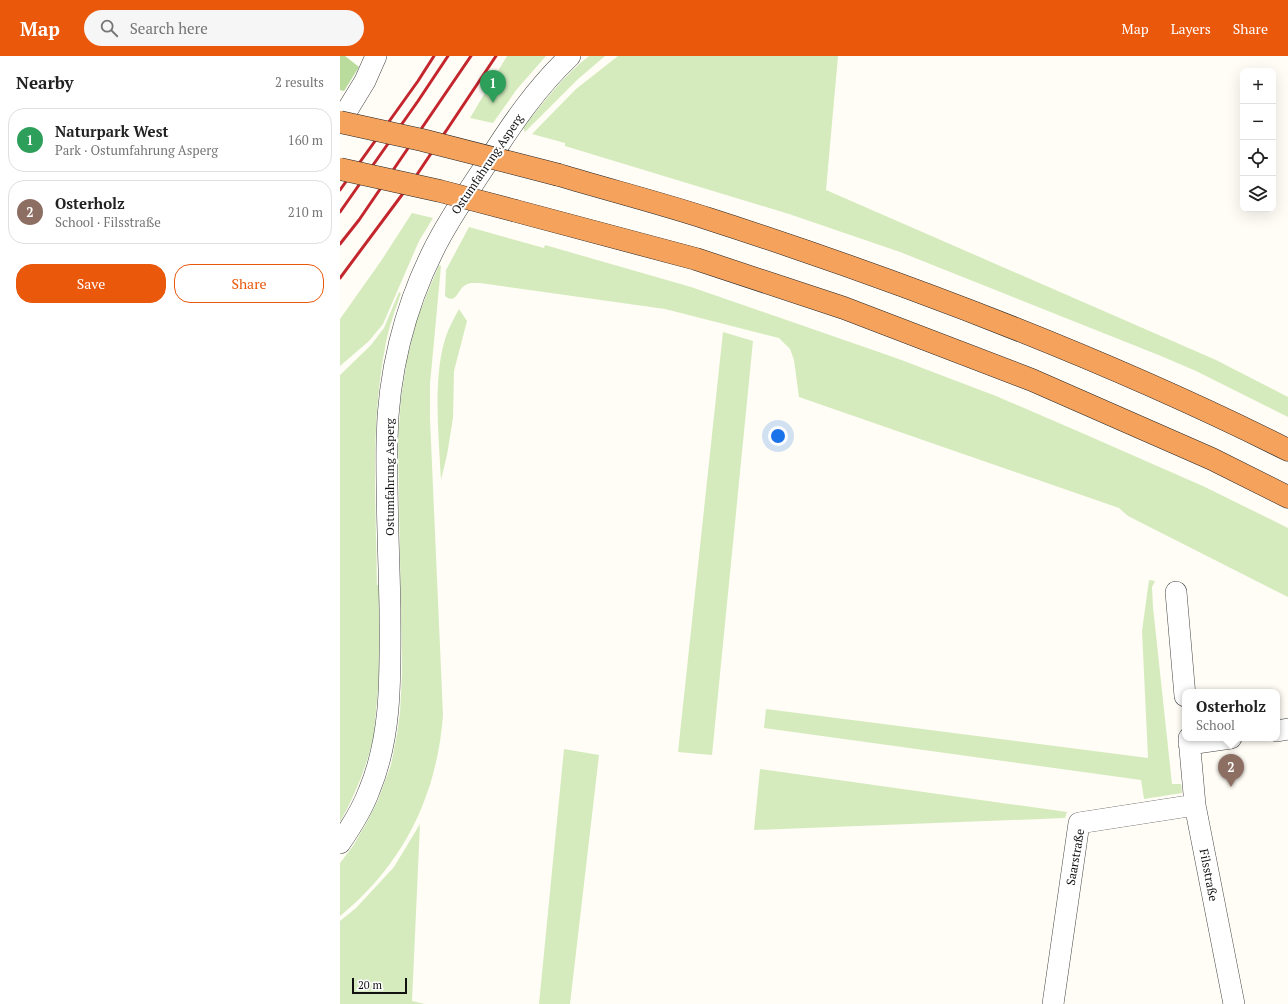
<!DOCTYPE html>
<meta charset="utf-8">
<style>
:root{--surface:#fff;--page:#f6f6f6;--text:#222;--muted:#767676;--line:#e0e0e0;--accent:#ea580c}
body{margin:0;font-family:"PT Serif",serif;background:var(--page);color:var(--text)}
.controls{position:absolute;right:12px;top:12px;display:grid;overflow:hidden;border-radius:8px;box-shadow:0 4px 16px #0002}
.controls button{width:36px;height:36px;display:grid;place-items:center;padding:0;border:0;border-bottom:1px solid var(--line);background:var(--surface);color:var(--text);font:20px sans-serif}
.scale{position:absolute;left:12px;bottom:10px;width:55px;box-sizing:border-box;padding-left:4px;border:2px solid #111;border-top:0;font-size:11px;line-height:14px;white-space:nowrap;color:#111;-webkit-text-stroke:3px #fff;paint-order:stroke}
.you{position:absolute;left:438px;top:380px;width:14px;height:14px;margin:-10px;border:3px solid #fff;border-radius:50%;background:#1a73e8;box-shadow:0 0 0 6px #1a73e833}
.badge{display:grid;place-items:center;width:26px;height:26px;border-radius:50%;background:var(--accent);color:#fff;font-size:13px;font-weight:700}
.pin{position:absolute;translate:-50% -33px;filter:drop-shadow(0 1px 2px #0008)}
.pin::after{content:'';position:absolute;top:21px;width:14px;height:12px;background:inherit;clip-path:polygon(0 0,100% 0,50% 100%)}
.popup{position:absolute;left:842px;top:633px;width:98px;height:52px;box-sizing:border-box;display:grid;place-content:center;border-radius:8px;background:var(--surface);filter:drop-shadow(0 1px 3px #0005);font-size:13px;white-space:nowrap;color:var(--muted)}
.popup b{font-size:15px;color:var(--text)}
.popup::after{content:'';position:absolute;left:50%;top:100%;margin-left:-8px;border:8px solid transparent;border-top-color:var(--surface)}
.list{margin:0;padding:0;list-style:none}
h2{display:flex;justify-content:space-between;align-items:center;height:52px;margin:0;padding:0 16px;font-size:17px}
h2 small{font-size:13px;font-weight:400;color:var(--muted)}
.list li{display:grid;grid-template-columns:26px 1fr auto;gap:12px;align-items:center;box-sizing:border-box;height:64px;margin:0 8px 8px;padding:0 8px;border:1px solid var(--line);border-radius:16px}
.list b{display:block;font-size:15px;white-space:nowrap}
.list p{margin:0;font-size:13px;white-space:nowrap;color:var(--muted)}
.list em{font-size:13px;font-style:normal;color:var(--muted)}
.actions{display:flex;gap:8px;padding:12px 16px}
.actions a{flex:1;padding:9px 0;border:1px solid var(--accent);border-radius:16px;text-align:center;font-size:14px;color:var(--accent)}
.actions .main{background:var(--accent);color:#fff}
.icon{flex:none;width:22px;height:22px;fill:none;stroke:currentColor;stroke-width:2;stroke-linecap:round;stroke-linejoin:round}
.map{position:relative;flex:none;width:948px;height:948px;overflow:hidden}
header{display:flex;align-items:center;gap:24px;box-sizing:border-box;height:56px;padding:0 20px;background:var(--accent);color:#fff}
header strong{font-size:19px}
nav{display:flex;gap:22px;margin-inline-start:auto;font-size:14px}
.search{width:280px;height:36px;background:var(--page);display:flex;align-items:center;gap:10px;box-sizing:border-box;padding:0 14px;border-radius:22px;color:var(--muted);font-size:15px}
main{display:flex}
aside{flex:1;background:var(--surface)}
.map>svg:first-child{display:block}
</style>
<header>
<strong>Map</strong>
<div class="search"><svg class="icon" aria-label="search" viewBox="0 0 24 24"><circle cx="10" cy="10" r="6"/><path d="M15 15l6 6"/></svg>Search here</div>
<nav><a>Map</a><a>Layers</a><a>Share</a></nav>
</header>
<main>
<aside>
<h2>Nearby<small>2 results</small></h2>
<ul class="list">
<li><span class="badge" style="background:#2e9e5b">1</span><div><b>Naturpark West</b><p>Park · Ostumfahrung Asperg</p></div><em>160 m</em></li>
<li><span class="badge" style="background:#8d6e63">2</span><div><b>Osterholz</b><p>School · Filsstraße</p></div><em>210 m</em></li>
</ul>
<div class="actions"><a class="main">Save</a><a>Share</a></div>
</aside>
<div class="map">
<svg width="948" height="948" viewBox="0 0 948 948">
<rect width="100%" height="100%" fill="#fffdf5"/>
<path fill="#d5ebbd" d="M167,0H206L177,33L153,67L130,62Z
M249,0H265L237,24L185,76L183,72C203,47 223,20 249,0Z
M278,0H498L486,134L876,304L948,341V361L856,315L821,300L560,196L449,158L225,90V87L192,78L236,33Z
M72,157L93,162L79,185L43,268L29,285L0,310V263L41,205Z
M129,171L204,192L205,189L351,231L556,302L656,340L742,377L865,431L948,472V541L788,460L779,452L459,341L454,304L450,293L439,282L325,253L140,227C134,227 129,226 124,230C118,234 116,249 105,240L106,214Z
M99,209L101,210L90,328V363L103,659C97,740 63,809 0,860V807L13,790L27,766L38,744L51,709L57,678L60,657L62,618L58,386L61,342L67,304L77,262Z
M59,236L61,237C55,255 48,273 45,292C30,370 36,450 37,529H39C40,571 41,613 36,654C35,665 35,677 32,687C25,715 14,741 0,766V319L31,289L44,272Z
M119,253L127,265L114,315L113,362L107,399L101,424C99,383 93,326 104,287C107,275 113,264 119,253Z
M383,276L413,285L372,699L338,696Z
M809,524L815,525L812,531L813,551L832,728H841L842,737L804,743L801,724L424,672L426,653L808,702L802,575Z
M224,693L259,699L230,948H199Z
M420,713L727,756L725,762L414,774Z
M80,768L72,945L85,948H0V865L16,852L54,811Z"/>
<path fill="#b9dc9c" d="M0,0H5L19,11L4,35L0,34Z"/>
<g fill="none" stroke-linecap="round" stroke-linejoin="round">
<defs>
<path id="minor" d="M0,66L25,25L36,0
M836,536L845,640
M937,675L948,673
M849,682L855,749L894,948
M849,688L891,682
M0,787C11,771 22,754 29,735C53,678 50,615 50,554C49,498 46,441 47,384C48,319 64,253 93,195C108,164 128,136 147,107C171,69 197,31 230,0
M713,948L739,767L855,749"/>
<path id="highway" d="M219,119C269,134 320,147 369,163C567,227 762,301 948,394
M176,155L356,203L504,252L692,324L872,403L948,441"/>
</defs>
<use href="#minor" stroke="#444" stroke-width="22"/>
<use href="#highway" stroke="#222" stroke-width="23"/>
<use href="#minor" stroke="#fff" stroke-width="21"/>
<use href="#highway" stroke="#f5a25d" stroke-width="22"/>
<path stroke="#c4262e" stroke-width="3" d="M0,134L78,25L94,0
M0,156L78,45L108,0
M0,188L19,164L131,0
M0,222L76,120L156,0"/>
<defs>
<path id="highway-bridge" d="M0,66L82,84L219,119
M0,113L100,135L176,155"/>
</defs>
<use href="#highway-bridge" stroke="#222" stroke-width="23" stroke-linecap="butt"/>
<use href="#highway-bridge" stroke="#f5a25d" stroke-width="22"/>
</g>
<g text-anchor="middle" dominant-baseline="central" stroke-width="4" stroke-linejoin="round" paint-order="stroke">
<g font-size="12" fill="#111" stroke="#fff">
<text transform="translate(147 108) rotate(-56)">Ostumfahrung Asperg</text>
<text transform="translate(49 421) rotate(-90)">Ostumfahrung Asperg</text>
<text transform="translate(735 801) rotate(-80)">Saarstraße</text>
<text transform="translate(869 819) rotate(79)">Filsstraße</text>
</g>
</g>
</svg>
<div class="controls">
<button>+</button>
<button>−</button>
<button><svg class="icon" aria-label="locate" viewBox="0 0 24 24"><circle cx="12" cy="12" r="6"/><path d="M12 2v4M12 18v4M2 12h4M18 12h4"/></svg></button>
<button><svg class="icon" aria-label="layers" viewBox="0 0 24 24"><path d="M12 4l9 5-9 5-9-5zM3 14l9 5 9-5"/></svg></button>
</div>
<div class="scale">20 m</div>
<div class="you"></div>
<div class="pin badge" style="left:153px;top:47px;background:#2e9e5b">1</div>
<div class="pin badge" style="left:891px;top:731px;background:#8d6e63">2</div>
<div class="popup"><b>Osterholz</b>School</div>
</div>
</main>
